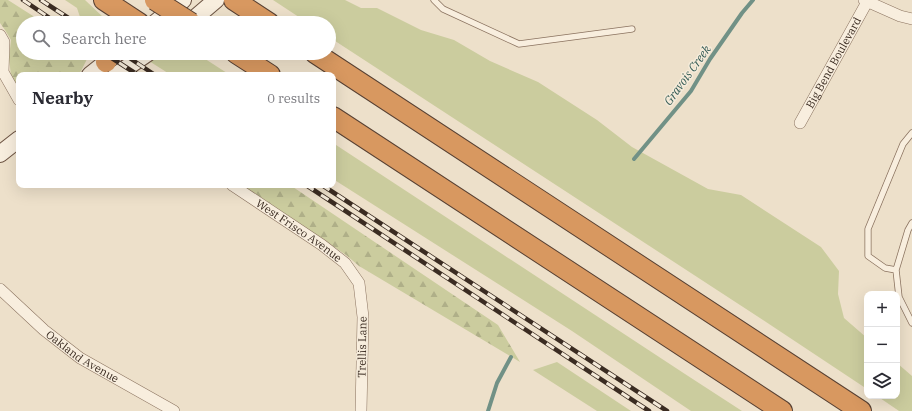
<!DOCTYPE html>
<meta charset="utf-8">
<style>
:root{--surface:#fff;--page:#f2f2f3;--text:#2b2b33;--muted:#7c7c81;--line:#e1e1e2}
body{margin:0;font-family:"IBM Plex Serif",serif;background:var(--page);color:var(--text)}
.controls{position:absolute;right:12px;bottom:12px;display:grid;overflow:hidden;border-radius:8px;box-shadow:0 4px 16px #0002}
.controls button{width:36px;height:36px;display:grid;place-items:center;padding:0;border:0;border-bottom:1px solid var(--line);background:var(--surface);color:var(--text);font:20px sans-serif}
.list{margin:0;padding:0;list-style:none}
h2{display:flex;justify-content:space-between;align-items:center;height:52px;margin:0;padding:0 16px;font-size:17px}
h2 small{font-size:13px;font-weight:400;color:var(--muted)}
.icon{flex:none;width:22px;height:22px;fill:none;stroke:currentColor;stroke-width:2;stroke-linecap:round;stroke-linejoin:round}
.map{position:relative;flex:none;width:912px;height:411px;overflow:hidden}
.search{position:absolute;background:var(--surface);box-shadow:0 4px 16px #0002;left:16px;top:16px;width:320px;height:44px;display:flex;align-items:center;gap:10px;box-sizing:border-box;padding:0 14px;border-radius:22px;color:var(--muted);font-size:15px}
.panel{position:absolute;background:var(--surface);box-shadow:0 4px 16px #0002;left:16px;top:72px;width:320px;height:116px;border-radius:8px}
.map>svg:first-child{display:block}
</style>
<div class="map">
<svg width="912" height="411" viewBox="0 0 912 411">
<defs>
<pattern id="forest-firs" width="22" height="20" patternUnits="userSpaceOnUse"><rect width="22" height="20" fill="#cbcc9e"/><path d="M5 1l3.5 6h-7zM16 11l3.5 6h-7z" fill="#afaf88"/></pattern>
</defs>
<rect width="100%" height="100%" fill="#ede0ca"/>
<path fill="#cbcc9e" d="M65,0H85L103,17L105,23H86L81,20L77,8Z
M273,0H345L361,8H377L421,30L454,40L490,61L538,82L597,120L632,147L708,189L741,195L821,247L839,271L838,294L844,318L867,338V389L763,320L329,37V23H308Z
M161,53H196L230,75H171L149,61Z
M333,143L685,374L742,411H691L572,331L333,179Z
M557,362L631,411H597L533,370Z
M897,363L912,376V411H899L877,396H897Z"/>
<path fill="url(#forest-firs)" d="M0,0H8L44,23H23V53H85L87,59L81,71L77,75H19V89L11,76L9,58L11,40L5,30L0,23Z
M242,185H290L498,325L520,362L359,266L346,255Z"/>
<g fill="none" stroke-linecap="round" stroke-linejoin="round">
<path stroke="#719186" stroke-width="4" d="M634,159L691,91L710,59L742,13L753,0
M488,411L497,383L511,357"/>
<defs>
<path id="lane" d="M434,0L443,9L519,44L632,29
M912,223L908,230L896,270L899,297L912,323
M896,270L885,268L868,256V229L903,144L912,133"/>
<g id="street">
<path d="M864,0L900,16L912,19"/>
<path d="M0,35L4,42L3,72L19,100"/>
<path id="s1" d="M800,123L867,2"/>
<path id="s2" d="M232,185L322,245L345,263L359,283L363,317L361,411"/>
<path id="s3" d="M0,289L44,330L80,358L174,411"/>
</g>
<path id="secondary" d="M155,23L183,0
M189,23L216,0
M90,75L115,55
M116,75L148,53
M0,154L19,139"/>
<path id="highway" d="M104,0L139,23
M234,0L269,23
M236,53L270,75
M315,53L861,411
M106,62L110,53
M333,117L782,411"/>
</defs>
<use href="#lane" stroke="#8a725f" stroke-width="7"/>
<use href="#street" stroke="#8a725f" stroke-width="12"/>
<use href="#secondary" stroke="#6c5342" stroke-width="18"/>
<use href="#highway" stroke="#584133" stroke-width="22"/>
<use href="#lane" stroke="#f8eede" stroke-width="5.5"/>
<use href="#street" stroke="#f8eede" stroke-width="11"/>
<use href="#secondary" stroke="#f8eede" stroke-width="16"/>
<use href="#highway" stroke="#d89860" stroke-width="20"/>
<defs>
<path id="rail" d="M23,0L57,23
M41,0L76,23
M104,53L138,75
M122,53L155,75
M306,185L649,411
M322,185L667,411"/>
</defs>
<use href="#rail" stroke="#3b2c22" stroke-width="4.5"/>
<use href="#rail" stroke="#f5ebda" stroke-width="3" stroke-dasharray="9" stroke-linecap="butt"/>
<defs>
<path id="highway-bridge" d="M155,0L191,23"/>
</defs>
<use href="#highway-bridge" stroke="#584133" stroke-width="22" stroke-linecap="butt"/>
<use href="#highway-bridge" stroke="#d89860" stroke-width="20"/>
</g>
<g text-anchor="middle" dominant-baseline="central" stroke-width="3" stroke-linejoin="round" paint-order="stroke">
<g font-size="11" fill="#3b2c22" stroke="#f5ebda">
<text stroke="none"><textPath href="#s1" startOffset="69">Big Bend Boulevard</textPath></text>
<text stroke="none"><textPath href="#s2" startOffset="81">West Frisco Avenue</textPath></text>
<text transform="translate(362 347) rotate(-89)">Trellis Lane</text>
<text stroke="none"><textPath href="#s3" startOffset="107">Oakland Avenue</textPath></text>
</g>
<g font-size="12" font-style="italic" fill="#325a54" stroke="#f5ebda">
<text transform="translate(687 75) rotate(-54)">Gravois Creek</text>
</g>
</g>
</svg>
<div class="controls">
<button>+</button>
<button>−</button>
<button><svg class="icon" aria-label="layers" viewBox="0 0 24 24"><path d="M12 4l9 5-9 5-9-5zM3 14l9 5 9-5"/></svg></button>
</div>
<div class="search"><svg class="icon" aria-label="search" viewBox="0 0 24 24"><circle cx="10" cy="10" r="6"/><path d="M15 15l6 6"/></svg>Search here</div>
<section class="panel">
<h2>Nearby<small>0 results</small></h2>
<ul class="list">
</ul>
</section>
</div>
